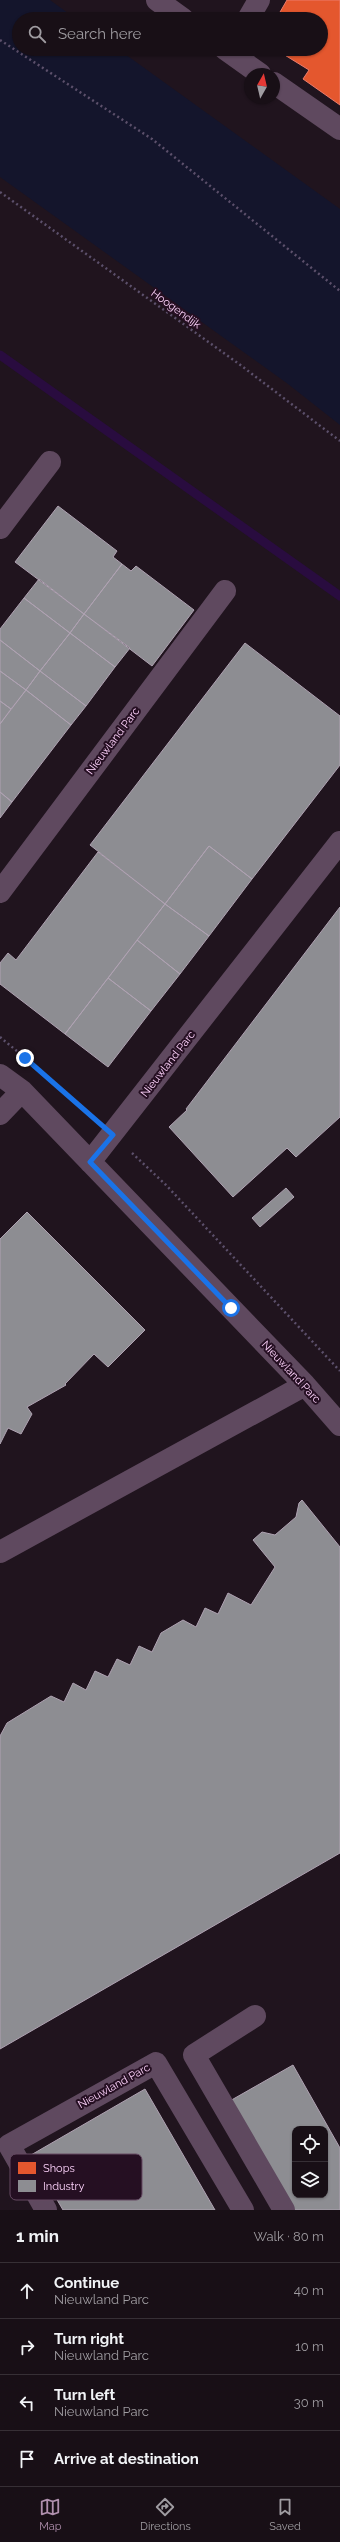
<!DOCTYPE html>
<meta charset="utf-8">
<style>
:root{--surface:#180f16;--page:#21181f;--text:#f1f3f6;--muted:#9f9ca1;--line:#362f35;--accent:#b090ae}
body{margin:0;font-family:Raleway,sans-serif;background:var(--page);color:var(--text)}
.controls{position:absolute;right:12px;bottom:12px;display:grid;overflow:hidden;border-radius:8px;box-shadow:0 1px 3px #0004}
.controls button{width:36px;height:36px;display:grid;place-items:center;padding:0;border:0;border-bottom:1px solid var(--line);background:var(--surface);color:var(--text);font:20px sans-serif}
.compass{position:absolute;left:244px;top:68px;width:36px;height:36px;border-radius:50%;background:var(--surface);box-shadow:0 1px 3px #0004;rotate:8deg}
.stop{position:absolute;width:12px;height:12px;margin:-9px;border:3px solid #1a73e8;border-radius:50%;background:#fff}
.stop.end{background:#1a73e8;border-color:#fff;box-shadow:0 1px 4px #0008}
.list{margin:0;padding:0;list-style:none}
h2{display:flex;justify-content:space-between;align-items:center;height:52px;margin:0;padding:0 16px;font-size:17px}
h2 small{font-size:13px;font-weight:400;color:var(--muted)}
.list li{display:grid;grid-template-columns:26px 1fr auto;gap:12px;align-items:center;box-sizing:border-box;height:56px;padding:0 16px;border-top:1px solid var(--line)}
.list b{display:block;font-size:15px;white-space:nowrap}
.list p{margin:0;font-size:13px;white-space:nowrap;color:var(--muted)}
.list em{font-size:13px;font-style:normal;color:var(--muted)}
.icon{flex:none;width:22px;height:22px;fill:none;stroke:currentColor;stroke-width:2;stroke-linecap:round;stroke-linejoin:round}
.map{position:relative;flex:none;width:340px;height:2210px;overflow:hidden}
.search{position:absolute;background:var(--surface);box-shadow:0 1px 3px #0004;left:12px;right:12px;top:12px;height:44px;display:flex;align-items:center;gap:10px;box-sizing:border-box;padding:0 14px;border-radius:22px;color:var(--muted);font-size:15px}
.sheet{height:276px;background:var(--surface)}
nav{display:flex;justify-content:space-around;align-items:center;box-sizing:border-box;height:56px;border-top:1px solid var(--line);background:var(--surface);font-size:11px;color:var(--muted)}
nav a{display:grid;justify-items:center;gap:2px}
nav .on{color:var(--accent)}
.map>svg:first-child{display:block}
</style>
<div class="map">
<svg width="340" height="2210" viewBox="0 0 340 2210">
<rect width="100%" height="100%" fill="#20141e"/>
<path fill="#14152c" d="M0,0H50L76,19H19V49H118L340,209V425L288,384L0,177Z"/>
<path fill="#e4572e" stroke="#ec7c6c" d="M287,0H340V105L303,79L309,70L275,49H321V19H276Z"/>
<path fill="#8d8d92" stroke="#afa2b2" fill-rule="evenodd" d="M58,506L117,551L113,557L122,564L84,614L15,562Z
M122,564L131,571L136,566L194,610L152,666L84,614Z
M39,579L84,614L70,633L24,598Z
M24,598L70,633L40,671L0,640V629Z
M84,614L130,648L115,667L70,633Z
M70,633L115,667L86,706L40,671Z
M0,640L40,671L26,690L0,671Z
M245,643L340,716V765L252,879L209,846L165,904L90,845Z
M0,671L26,690L11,709L0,701Z
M40,671L86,706L71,725L26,690Z
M26,690L71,725L12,802L0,792V724Z
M0,701L11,709L0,724Z
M0,792L12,802L0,818Z
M209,846L252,879L209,936L165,904Z
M98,852L165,904L65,1034L0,984V963L8,953L16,960Z
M165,904L209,936L180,974L137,940Z
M340,907V1117L296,1157L287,1148L233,1197L169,1127L187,1110L186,1109Z
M137,940L180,974L151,1011L108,978Z
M108,978L151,1011L108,1067L65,1034Z
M286,1188L294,1197L260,1227L252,1218Z
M27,1212L145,1330L108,1367L94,1354L65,1384L66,1385L27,1407L32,1414L21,1434L8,1428L0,1444V1239Z
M302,1500L340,1547V1853L0,2049V1736L7,1723L51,1696L64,1702L73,1683L86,1690L95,1671L108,1677L117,1659L130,1665L139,1646L152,1652L161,1633L183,1620L196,1627L205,1608L218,1614L228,1593L251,1605L275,1567L253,1540L262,1532L275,1535L296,1517L299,1503Z
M293,2065L340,2148V2210H290L228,2102ZM295,2129H325V2195H295Z
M145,2089L215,2210H63L31,2155Z"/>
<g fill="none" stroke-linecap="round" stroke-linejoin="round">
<path stroke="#290c3f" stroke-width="9" d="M0,355L340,596"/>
<path stroke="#5c506b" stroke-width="2.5" stroke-dasharray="2 3" stroke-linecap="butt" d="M0,40L152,139L340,291
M0,192L239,364L340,441
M0,1037L18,1052
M62,1090L92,1116
M132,1153L166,1185L340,1371"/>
<path stroke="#5f495f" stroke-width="22" d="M157,0L183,19
M248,19L259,0
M225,49L260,74
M274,83L340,129
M0,528L50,462
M0,892L225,591
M0,1075L22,1091L305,1385L340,1425
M0,1114L22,1091
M90,1162L340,842
M0,1552L305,1385
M255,2016L194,2055L284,2210
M46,2210L9,2145L156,2063L243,2210"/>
</g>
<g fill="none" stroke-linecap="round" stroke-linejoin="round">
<path stroke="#1a73e8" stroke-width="5" d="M25,1058L113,1135L90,1162L231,1308"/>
</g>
<g text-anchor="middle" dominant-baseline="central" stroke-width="4" stroke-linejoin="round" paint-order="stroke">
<g font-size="11" fill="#fed3fc" stroke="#250f22">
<text transform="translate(176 309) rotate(36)">Hoogendijk</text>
<text transform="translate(113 741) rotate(-53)">Nieuwland Parc</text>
<text transform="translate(168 1064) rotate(-52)">Nieuwland Parc</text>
<text transform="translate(291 1372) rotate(47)">Nieuwland Parc</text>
<text transform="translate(114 2086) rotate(-29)">Nieuwland Parc</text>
</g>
</g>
<rect x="10" y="2154" width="132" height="46" rx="6" fill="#250f22" stroke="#664a63" stroke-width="1"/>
<rect x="18" y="2162" width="18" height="12" fill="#e4572e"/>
<rect x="18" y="2180" width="18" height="12" fill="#8d8d92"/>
<g font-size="11" fill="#fed3fc">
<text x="43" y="2172">Shops</text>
<text x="43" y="2190">Industry</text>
</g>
</svg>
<div class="controls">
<button><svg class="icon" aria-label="locate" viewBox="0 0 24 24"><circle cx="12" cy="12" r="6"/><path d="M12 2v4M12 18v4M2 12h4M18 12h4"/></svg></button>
<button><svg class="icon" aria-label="layers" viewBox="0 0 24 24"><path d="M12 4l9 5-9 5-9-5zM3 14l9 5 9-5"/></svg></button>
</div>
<svg class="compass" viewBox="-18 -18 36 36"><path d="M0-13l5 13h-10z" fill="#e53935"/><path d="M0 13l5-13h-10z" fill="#9f9ca1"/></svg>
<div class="stop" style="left:231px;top:1308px"></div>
<div class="stop end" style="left:25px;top:1058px"></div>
<div class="search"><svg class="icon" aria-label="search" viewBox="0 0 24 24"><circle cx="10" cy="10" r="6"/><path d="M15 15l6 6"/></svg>Search here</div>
</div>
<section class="sheet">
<h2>1 min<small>Walk · 80 m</small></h2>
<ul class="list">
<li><svg class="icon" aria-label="ahead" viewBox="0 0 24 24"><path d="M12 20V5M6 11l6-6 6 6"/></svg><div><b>Continue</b><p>Nieuwland Parc</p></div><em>40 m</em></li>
<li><svg class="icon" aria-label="right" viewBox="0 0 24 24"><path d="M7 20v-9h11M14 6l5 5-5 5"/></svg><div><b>Turn right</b><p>Nieuwland Parc</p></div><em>10 m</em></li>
<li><svg class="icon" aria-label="left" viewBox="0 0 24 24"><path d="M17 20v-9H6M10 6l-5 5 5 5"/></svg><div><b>Turn left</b><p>Nieuwland Parc</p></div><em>30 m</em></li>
<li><svg class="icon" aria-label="arrive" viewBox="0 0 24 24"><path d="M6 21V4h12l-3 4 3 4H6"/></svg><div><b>Arrive at destination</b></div></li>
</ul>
</section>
<nav>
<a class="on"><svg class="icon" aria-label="map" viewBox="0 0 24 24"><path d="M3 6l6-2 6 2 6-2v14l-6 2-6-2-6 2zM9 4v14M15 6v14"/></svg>Map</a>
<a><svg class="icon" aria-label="directions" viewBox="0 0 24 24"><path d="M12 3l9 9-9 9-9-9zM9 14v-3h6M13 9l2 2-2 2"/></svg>Directions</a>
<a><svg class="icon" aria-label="saved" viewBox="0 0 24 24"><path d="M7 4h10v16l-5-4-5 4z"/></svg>Saved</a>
</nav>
